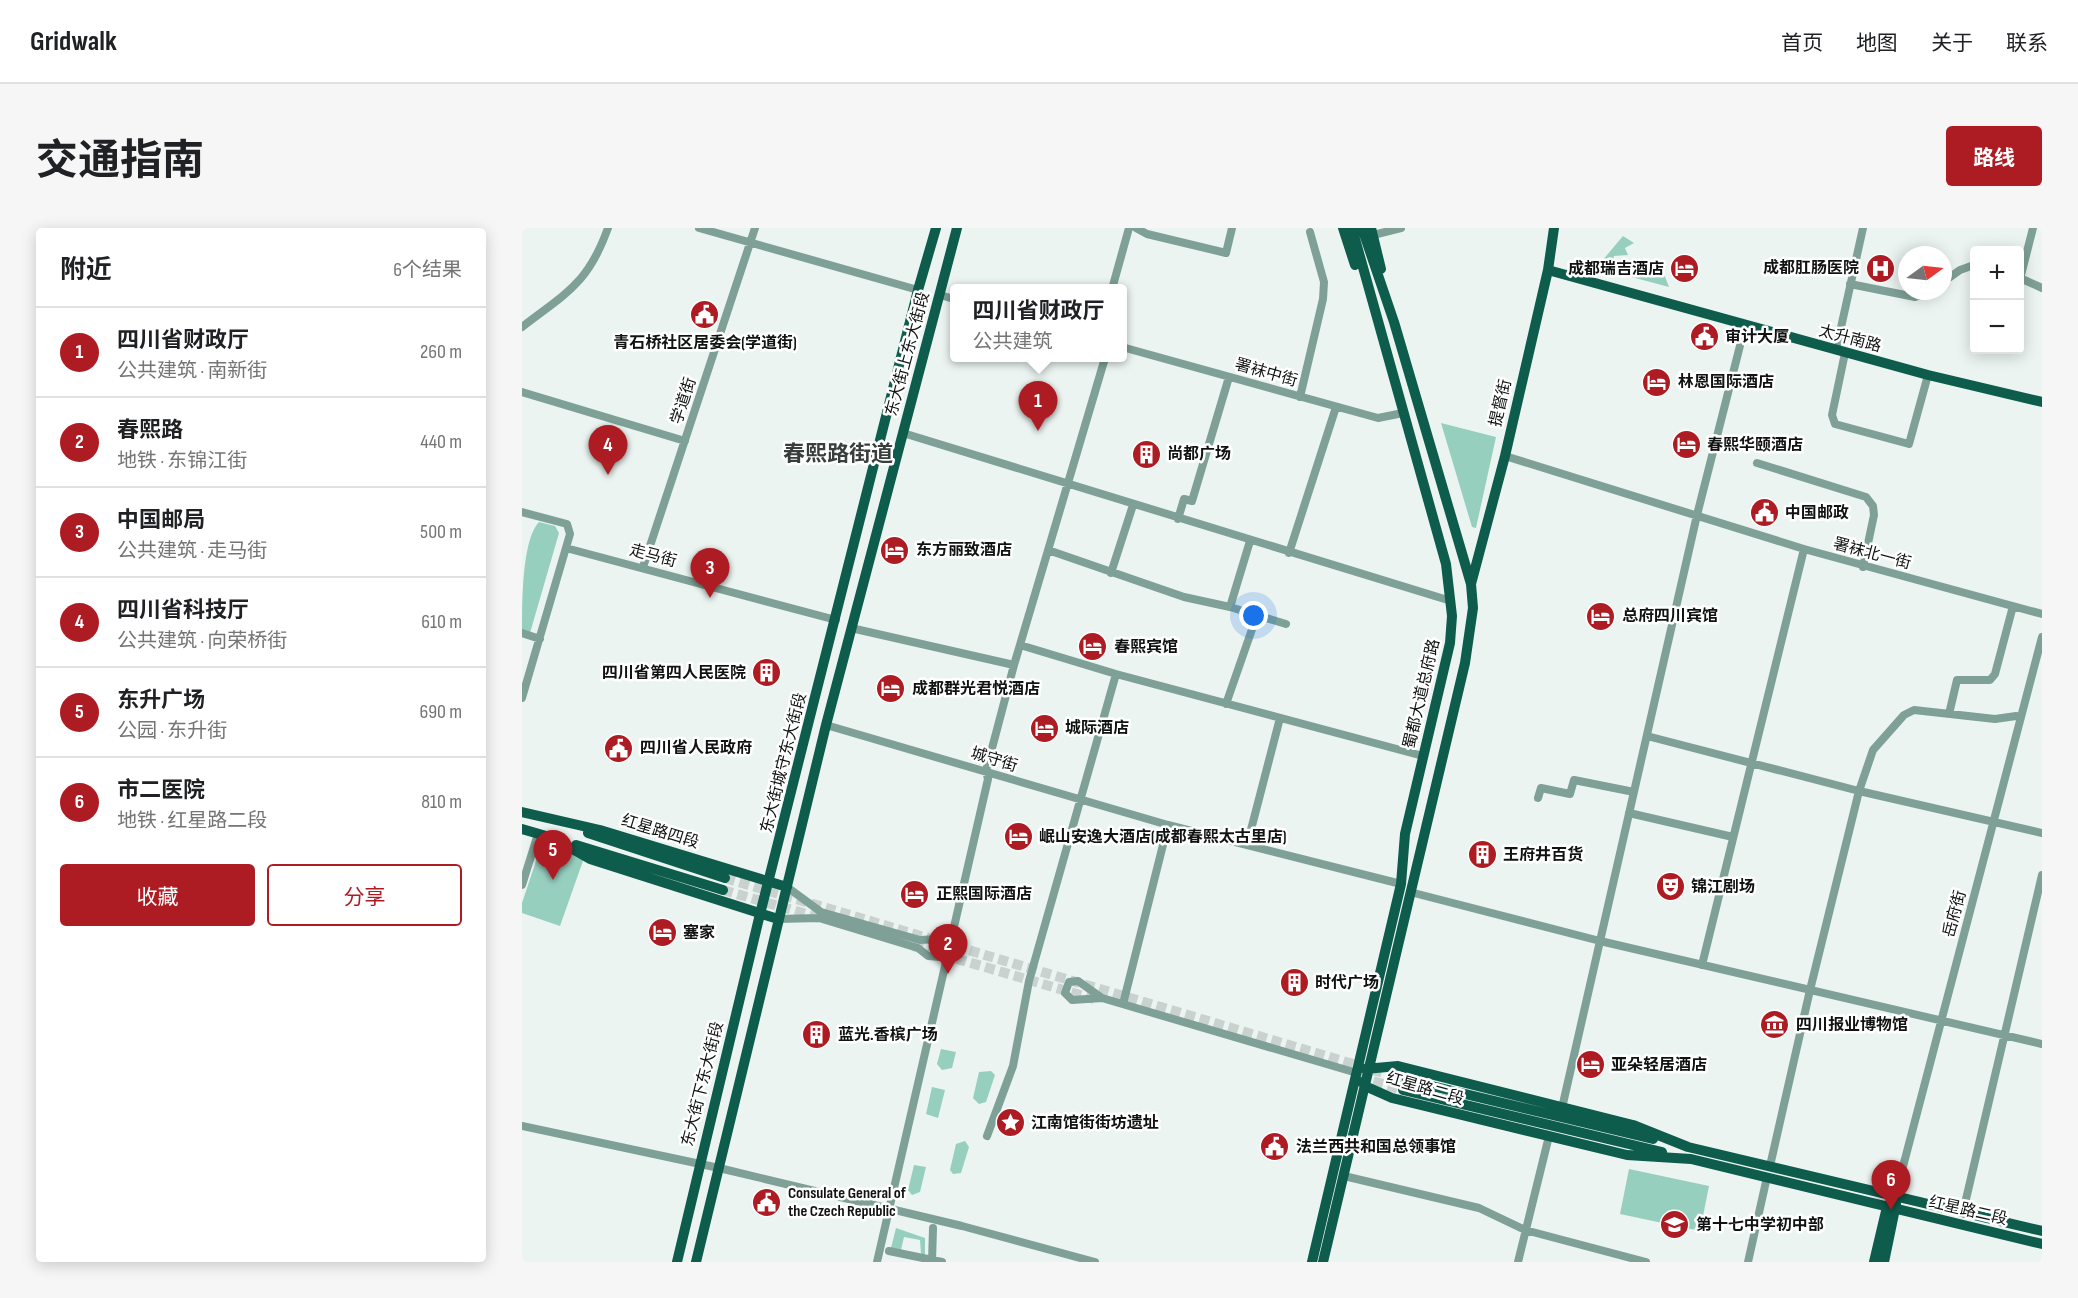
<!DOCTYPE html>
<html lang="zh">
<meta charset="utf-8">
<style>
:root{--surface:#fff;--page:#f6f6f6;--text:#202124;--muted:#757577;--line:#e0e0e0;--accent:#ae1c23}
body{margin:0;font-family:"Sofia Sans Condensed","Noto Sans SC",sans-serif;background:var(--page);color:var(--text)}
.controls{position:absolute;right:18px;top:18px;display:grid;overflow:hidden;border-radius:6px;box-shadow:0 3px 15px #0003}
.controls button{width:54px;height:54px;display:grid;place-items:center;padding:0;border:0;border-bottom:2px solid var(--line);background:var(--surface);color:var(--text);font:30px sans-serif}
.compass{position:absolute;left:1376px;top:18px;width:54px;height:54px;border-radius:50%;background:var(--surface);box-shadow:0 3px 15px #0003;rotate:75deg}
.you{position:absolute;left:732px;top:388px;width:21px;height:21px;margin:-15px;border:4px solid #fff;border-radius:50%;background:#1a73e8;box-shadow:0 0 0 9px #1a73e833}
.badge{display:grid;place-items:center;width:39px;height:39px;border-radius:50%;background:var(--accent);color:#fff;font-size:20px;font-weight:700}
.pin{position:absolute;translate:-50% -50px;filter:drop-shadow(0 2px 3px #0008)}
.pin::after{content:'';position:absolute;top:32px;width:21px;height:18px;background:inherit;clip-path:polygon(0 0,100% 0,50% 100%)}
.popup{position:absolute;left:428px;top:56px;width:177px;height:78px;box-sizing:border-box;display:grid;place-content:center;border-radius:6px;background:var(--surface);filter:drop-shadow(0 2px 4px #0005);font-size:20px;white-space:nowrap;color:var(--muted)}
.popup b{font-size:22px;color:var(--text)}
.popup::after{content:'';position:absolute;left:50%;top:100%;margin-left:-12px;border:12px solid transparent;border-top-color:var(--surface)}
.list{margin:0;padding:0;list-style:none}
h2{display:flex;justify-content:space-between;align-items:center;height:78px;margin:0;padding:0 24px;font-size:26px}
h2 small{font-size:20px;font-weight:400;color:var(--muted)}
.list li{display:grid;grid-template-columns:39px 1fr auto;gap:18px;align-items:center;box-sizing:border-box;height:90px;padding:0 24px;border-top:2px solid var(--line)}
.list b{display:block;font-size:22px;white-space:nowrap}
.list p{margin:0;font-size:20px;white-space:nowrap;color:var(--muted)}
.list em{font-size:20px;font-style:normal;color:var(--muted)}
.actions{display:flex;gap:12px;padding:18px 24px}
.actions a{flex:1;padding:14px 0;border:2px solid var(--accent);border-radius:6px;text-align:center;font-size:21px;color:var(--accent)}
.actions .main{background:var(--accent);color:#fff}
.map{position:relative;flex:none;width:1520px;height:1034px;overflow:hidden;border-radius:6px}
header{display:flex;align-items:center;gap:36px;box-sizing:border-box;height:84px;padding:0 30px;background:var(--surface);border-bottom:2px solid var(--line)}
header strong{font-size:28px}
nav{display:flex;gap:33px;margin-inline-start:auto;font-size:21px}
.intro{display:flex;align-items:center;justify-content:space-between;box-sizing:border-box;height:144px;padding:0 36px}
h1{margin:0;font-size:42px}
.button{padding:15px 27px;border-radius:6px;background:var(--accent);color:#fff;font-size:21px;font-weight:700}
main{display:flex;gap:36px;padding:0 36px}
aside{flex:1;background:var(--surface);border-radius:6px;box-shadow:0 3px 15px #0003}
.map>svg:first-child{display:block}
</style>
<header>
<strong>Gridwalk</strong>
<nav><a>首页</a><a>地图</a><a>关于</a><a>联系</a></nav>
</header>
<div class="intro"><h1>交通指南</h1><a class="button">路线</a></div>
<main>
<aside>
<h2>附近<small>6个结果</small></h2>
<ul class="list">
<li><span class="badge">1</span><div><b>四川省财政厅</b><p>公共建筑 · 南新街</p></div><em>260 m</em></li>
<li><span class="badge">2</span><div><b>春熙路</b><p>地铁 · 东锦江街</p></div><em>440 m</em></li>
<li><span class="badge">3</span><div><b>中国邮局</b><p>公共建筑 · 走马街</p></div><em>500 m</em></li>
<li><span class="badge">4</span><div><b>四川省科技厅</b><p>公共建筑 · 向荣桥街</p></div><em>610 m</em></li>
<li><span class="badge">5</span><div><b>东升广场</b><p>公园 · 东升街</p></div><em>690 m</em></li>
<li><span class="badge">6</span><div><b>市二医院</b><p>地铁 · 红星路二段</p></div><em>810 m</em></li>
</ul>
<div class="actions"><a class="main">收藏</a><a>分享</a></div>
</aside>
<div class="map">
<svg width="1520" height="1034" viewBox="0 0 1520 1034">
<rect width="100%" height="100%" fill="#ebf4f1"/>
<path fill="#97cfbf" d="M1101,8L1112,15L1103,20L1106,27L1092,28L1090,36C1108,42 1122,54 1142,46L1147,59L1072,39L1080,33Z
M919,195L974,209L954,300L950,299Z
M17,294L33,298L37,305L8,405L0,402C0,375 0,311 17,294Z
M20,615L62,630L38,698L0,685V675Z
M419,821L434,824L430,840L420,842L415,836Z
M469,843L473,847L464,874L457,876L451,870L457,844Z
M410,859L423,862L416,890L404,886Z
M443,913L447,919L439,945L431,946L428,942L434,916Z
M392,937L404,939L398,964L390,967L386,962Z
M1107,941L1187,958L1178,1003L1098,986Z
M374,1000L403,1010V1027L399,1026L398,1012L382,1009L379,1022L369,1020Z"/>
<g fill="none" stroke-linecap="round" stroke-linejoin="round">
<path stroke="#cad2d0" stroke-width="10" stroke-dasharray="10 5" stroke-linecap="butt" d="M203,650L885,852
M201,662L298,690
M391,718L572,771
M837,849L881,862"/>
<path stroke="#7ea096" stroke-width="8" d="M177,0L396,62
M614,0L625,6L704,25L710,0
M851,7L879,0
M1498,50L1520,60
M1498,51L1511,0
M1421,54L1438,42L1452,37
M1328,56L1393,69L1409,63
M590,61L607,0
M418,67L432,71
M0,99C44,65 66,56 86,0
M600,119L856,190L881,185
M1314,122L1341,0
M1323,125L1310,187L1313,196L1387,216L1406,147
M0,164L163,213
M778,169L801,71L802,54L788,4
M381,205L929,373
M983,228L1282,321L1520,386
M1235,235L1344,269L1351,278L1352,287L1341,339
M0,284L45,296L48,306L0,470
M656,291L662,271L670,273L707,149
M44,320L314,392
M526,322L662,369L708,379L764,396
M767,325L814,179
M121,339L233,0
M589,345L611,277
M708,379L728,313
M329,400L492,437
M0,405L18,411
M498,417L594,446L901,528
M704,476L735,387
M1427,486L1435,452H1468L1473,446L1491,378
M304,497L646,597L879,656
M1125,508L1337,563L1520,605
M1016,570L1019,560L1048,566L1052,552L1112,564
M1107,585L1211,609
M725,617L758,490
M0,657L16,606
M888,664L1078,713L1520,816
M256,691L297,690L396,720L406,728L418,729L424,722L416,711L398,712L299,684L265,659
M1180,737L1282,321
M580,770L556,753L547,754L543,765L550,772L580,770L835,845
M601,776L646,597
M1040,880L1175,287L1223,98
M0,898L197,940L440,998L573,1034
M465,908L491,838L507,753L594,446
M1248,938L1288,762L1337,563L1351,522L1382,487L1392,482L1473,491L1494,488
M822,948L957,980L1003,1002L1124,1034
M1373,969L1520,409
M1441,984L1520,647
M367,1023L420,1034
M355,1034L466,551L464,543L492,437L583,130
M410,1034L411,1000
M996,1034L1027,908
M1226,1034L1245,949"/>
<path stroke="#0e5c4c" stroke-width="10" d="M821,0L833,37
M849,0L859,41
M1026,42L1406,147L1520,174
M949,356L983,228L1026,42L1032,0
M0,584L78,602L265,659
M0,601L31,610L68,631L256,691
M66,605L203,650
M54,617L201,662
M843,841L876,838L1111,897L1166,919L1520,1003
M885,852L1131,911
M840,854L843,858L870,870L1105,927L1169,931L1520,1016
M881,862L1140,924
M155,1034L238,686L396,62L414,0
M174,1034L304,497L435,0
M790,1034L879,656L883,606L928,415L930,388L924,336L830,0
M801,1034L943,435L951,380L949,356L872,94L840,0
M1352,1034L1365,979L1369,974
M1362,1034L1374,976"/>
</g>
<defs>
<symbol id="hospital-disc" viewBox="-11 -11 22 22"><circle r="9.5" fill="#ae1c23" stroke="#fff"/><path d="M-5-5h3v3.5h4V-5h3V5h-3V1.5h-4V5h-3Z" fill="#fff"/></symbol>
<symbol id="hotel-disc" viewBox="-11 -11 22 22"><circle r="9.5" fill="#ae1c23" stroke="#fff"/><path d="M-6-4.5h1.5V1H6V5H4.5V3h-9V5H-6ZM-4 0a1.8 1.8 0 1 1 3.6 0ZM.5 0V-2.5h3Q6-2.5 6 0Z" fill="#fff"/></symbol>
<symbol id="civic-disc" viewBox="-11 -11 22 22"><circle r="9.5" fill="#ae1c23" stroke="#fff"/><path d="M-.6-6.5H3V-4.5H.6V-3L4-1V1h2V6H-6V1h2V-1L-.6-3ZM-1.2 2.5V6h2.4V2.5Z" fill="#fff"/></symbol>
<symbol id="building-disc" viewBox="-11 -11 22 22"><circle r="9.5" fill="#ae1c23" stroke="#fff"/><path d="M-4-6H4V6H1V3H-1V6H-4ZM-2.5-4.3h1.7v1.8h-1.7ZM.8-4.3h1.7v1.8H.8ZM-2.5-1h1.7V.8h-1.7ZM.8-1h1.7V.8H.8Z" fill="#fff"/></symbol>
<symbol id="theatre-disc" viewBox="-11 -11 22 22"><circle r="9.5" fill="#ae1c23" stroke="#fff"/><path d="M-5-5.5Q0-4 5-5.5V0Q5 5 0 6Q-5 5-5 0ZM-3.3-2.5H-1v1.5H-3.3ZM1-2.5H3.3v1.5H1ZM-2.8 1Q0 5.5 2.8 1Z" fill="#fff"/></symbol>
<symbol id="museum-disc" viewBox="-11 -11 22 22"><circle r="9.5" fill="#ae1c23" stroke="#fff"/><path d="M0-6L6-3V-2H-6V-3ZM-5-1h2V3h-2ZM-1-1h2V3h-2ZM3-1h2V3H3ZM-6 4H6V6H-6Z" fill="#fff"/></symbol>
<symbol id="sight-disc" viewBox="-11 -11 22 22"><circle r="9.5" fill="#ae1c23" stroke="#fff"/><path d="M0-6L1.8-2.2L6-1.7L2.9 1.2L3.7 5.4L0 3.3L-3.7 5.4L-2.9 1.2L-6-1.7L-1.8-2.2Z" fill="#fff"/></symbol>
<symbol id="school-disc" viewBox="-11 -11 22 22"><circle r="9.5" fill="#ae1c23" stroke="#fff"/><path d="M0-5L7-2L0 1L-7-2ZM-4 1L0 2.5L4 1V4Q0 6-4 4Z" fill="#fff"/></symbol>
</defs>
<g fill-rule="evenodd">
<use href="#hospital-disc" x="1342" y="24" width="33" height="33"/>
<use href="#hotel-disc" x="1146" y="24" width="33" height="33"/>
<use href="#civic-disc" x="166" y="70" width="33" height="33"/>
<use href="#civic-disc" x="1166" y="92" width="33" height="33"/>
<use href="#hotel-disc" x="1118" y="138" width="33" height="33"/>
<use href="#hotel-disc" x="1148" y="200" width="33" height="33"/>
<use href="#building-disc" x="608" y="210" width="33" height="33"/>
<use href="#civic-disc" x="1226" y="268" width="33" height="33"/>
<use href="#hotel-disc" x="356" y="306" width="33" height="33"/>
<use href="#hotel-disc" x="1062" y="372" width="33" height="33"/>
<use href="#hotel-disc" x="554" y="402" width="33" height="33"/>
<use href="#building-disc" x="228" y="428" width="33" height="33"/>
<use href="#hotel-disc" x="352" y="444" width="33" height="33"/>
<use href="#hotel-disc" x="506" y="484" width="33" height="33"/>
<use href="#civic-disc" x="80" y="504" width="33" height="33"/>
<use href="#hotel-disc" x="480" y="592" width="33" height="33"/>
<use href="#building-disc" x="944" y="610" width="33" height="33"/>
<use href="#theatre-disc" x="1132" y="642" width="33" height="33"/>
<use href="#hotel-disc" x="376" y="650" width="33" height="33"/>
<use href="#hotel-disc" x="124" y="688" width="33" height="33"/>
<use href="#building-disc" x="756" y="738" width="33" height="33"/>
<use href="#museum-disc" x="1236" y="780" width="33" height="33"/>
<use href="#building-disc" x="278" y="790" width="33" height="33"/>
<use href="#hotel-disc" x="1052" y="820" width="33" height="33"/>
<use href="#sight-disc" x="472" y="878" width="33" height="33"/>
<use href="#civic-disc" x="736" y="902" width="33" height="33"/>
<use href="#civic-disc" x="228" y="958" width="33" height="33"/>
<use href="#school-disc" x="1136" y="980" width="33" height="33"/>
</g>
<g text-anchor="middle" dominant-baseline="central" stroke-width="5" stroke-linejoin="round" paint-order="stroke">
<g font-size="16" font-weight="bold" fill="#101312" stroke="#fff" text-anchor="start">
<text x="1337" y="40" text-anchor="end">成都肛肠医院</text>
<text x="1142" y="41" text-anchor="end">成都瑞吉酒店</text>
<text x="1203" y="109">审计大厦</text>
<text x="183" y="115" text-anchor="middle">青石桥社区居委会(学道街)</text>
<text x="1156" y="154">林恩国际酒店</text>
<text x="1185" y="217">春熙华颐酒店</text>
<text x="645" y="226">尚都广场</text>
<text x="1263" y="285">中国邮政</text>
<text x="394" y="322">东方丽致酒店</text>
<text x="1100" y="388">总府四川宾馆</text>
<text x="592" y="419">春熙宾馆</text>
<text x="224" y="445" text-anchor="end">四川省第四人民医院</text>
<text x="390" y="461">成都群光君悦酒店</text>
<text x="543" y="500">城际酒店</text>
<text x="118" y="520">四川省人民政府</text>
<text x="517" y="609">岷山安逸大酒店(成都春熙太古里店)</text>
<text x="981" y="627">王府井百货</text>
<text x="1169" y="659">锦江剧场</text>
<text x="414" y="666">正熙国际酒店</text>
<text x="161" y="705">塞家</text>
<text x="793" y="755">时代广场</text>
<text x="1274" y="797">四川报业博物馆</text>
<text x="316" y="807">蓝光.香槟广场</text>
<text x="1089" y="837">亚朵轻居酒店</text>
<text x="509" y="895">江南馆街街坊遗址</text>
<text x="774" y="919">法兰西共和国总领事馆</text>
<text x="266" y="965">Consulate General of<tspan x="266" dy="18">the Czech Republic</tspan></text>
<text x="1174" y="997">第十七中学初中部</text>
</g>
<g font-size="16" fill="#101312" stroke="#fff">
<text transform="translate(1328 111) rotate(15)">太升南路</text>
<text transform="translate(386 126) rotate(-75)">东大街上东大街段</text>
<text transform="translate(744 145) rotate(16)">署袜中街</text>
<text transform="translate(162 173) rotate(-72)">学道街</text>
<text transform="translate(979 175) rotate(-77)">提督街</text>
<text transform="translate(1350 326) rotate(15)">署袜北一街</text>
<text transform="translate(131 328) rotate(15)">走马街</text>
<text transform="translate(900 466) rotate(-77)">蜀都大道总府路</text>
<text transform="translate(472 532) rotate(17)">城守街</text>
<text transform="translate(262 535) rotate(-76)">东大街城守东大街段</text>
<text transform="translate(138 604) rotate(17)">红星路四段</text>
<text transform="translate(1433 686) rotate(-75)">岳府街</text>
<text transform="translate(181 856) rotate(-76)">东大街下东大街段</text>
<text transform="translate(903 861) rotate(16)">红星路二段</text>
<text transform="translate(1446 983) rotate(13)">红星路二段</text>
</g>
<g font-size="22" font-weight="bold" fill="#383f3d" stroke="#fff">
<text x="316" y="226">春熙路街道</text>
</g>
</g>
</svg>
<div class="controls">
<button>+</button>
<button>−</button>
</div>
<svg class="compass" viewBox="-18 -18 36 36"><path d="M0-13l5 13h-10z" fill="#e53935"/><path d="M0 13l5-13h-10z" fill="#757577"/></svg>
<div class="you"></div>
<div class="pin badge" style="left:516px;top:203px">1</div>
<div class="popup"><b>四川省财政厅</b>公共建筑</div>
<div class="pin badge" style="left:426px;top:746px">2</div>
<div class="pin badge" style="left:188px;top:370px">3</div>
<div class="pin badge" style="left:86px;top:247px">4</div>
<div class="pin badge" style="left:31px;top:652px">5</div>
<div class="pin badge" style="left:1369px;top:982px">6</div>
</div>
</main>
